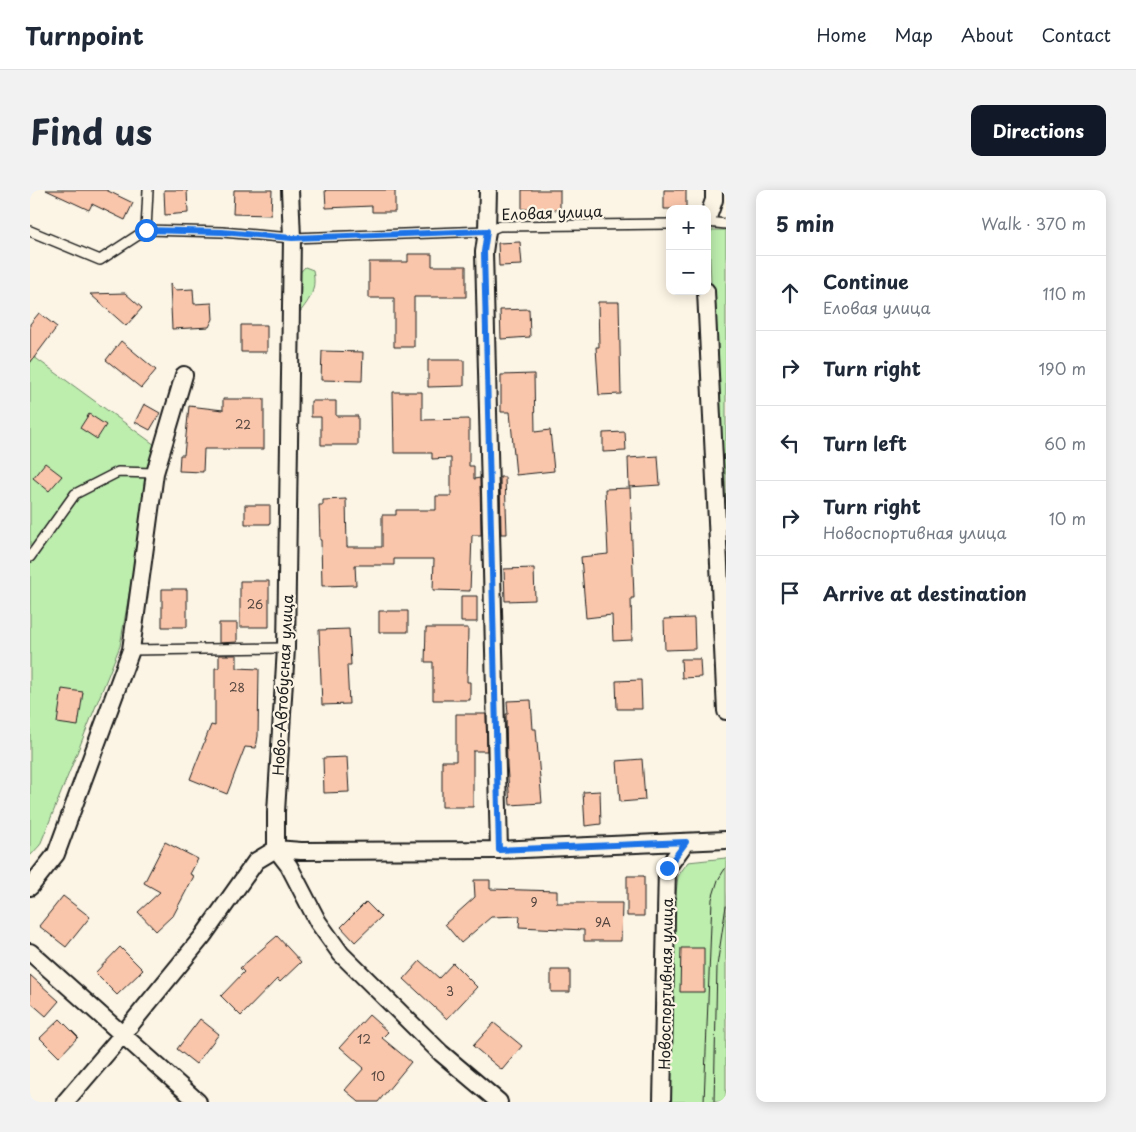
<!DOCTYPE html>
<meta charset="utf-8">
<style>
:root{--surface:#fff;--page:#f2f2f3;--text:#1f2937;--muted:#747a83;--line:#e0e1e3;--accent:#111827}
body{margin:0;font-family:"Playpen Sans",sans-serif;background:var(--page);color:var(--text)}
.controls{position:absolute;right:15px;top:15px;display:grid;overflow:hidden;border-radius:10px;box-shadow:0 2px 12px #0003}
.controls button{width:45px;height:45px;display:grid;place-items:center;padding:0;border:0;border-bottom:1px solid var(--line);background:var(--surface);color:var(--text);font:25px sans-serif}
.stop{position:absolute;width:15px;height:15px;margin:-11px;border:4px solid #1a73e8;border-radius:50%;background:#fff}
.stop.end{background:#1a73e8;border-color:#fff;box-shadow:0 1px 5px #0008}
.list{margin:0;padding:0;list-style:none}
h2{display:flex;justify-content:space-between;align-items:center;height:65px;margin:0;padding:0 20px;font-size:21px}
h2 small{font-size:16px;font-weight:400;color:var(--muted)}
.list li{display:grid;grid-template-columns:32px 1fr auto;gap:15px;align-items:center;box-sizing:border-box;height:75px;padding:0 20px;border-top:1px solid var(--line)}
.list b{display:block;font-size:19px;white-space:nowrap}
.list p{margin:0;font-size:16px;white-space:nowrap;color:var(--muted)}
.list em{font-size:16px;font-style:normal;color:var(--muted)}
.icon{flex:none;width:28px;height:28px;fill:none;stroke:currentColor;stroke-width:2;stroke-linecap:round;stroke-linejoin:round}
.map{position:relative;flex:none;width:696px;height:912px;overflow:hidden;border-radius:10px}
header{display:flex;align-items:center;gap:30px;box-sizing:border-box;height:70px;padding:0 25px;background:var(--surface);border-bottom:1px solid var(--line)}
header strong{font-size:24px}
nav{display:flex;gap:28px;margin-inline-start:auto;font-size:18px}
.intro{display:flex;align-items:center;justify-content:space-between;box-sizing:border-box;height:120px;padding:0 30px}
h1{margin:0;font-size:35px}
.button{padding:12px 22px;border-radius:10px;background:var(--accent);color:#fff;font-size:18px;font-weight:700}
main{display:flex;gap:30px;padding:0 30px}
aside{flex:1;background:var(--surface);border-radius:10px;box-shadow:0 2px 12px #0003}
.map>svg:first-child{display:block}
</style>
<header>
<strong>Turnpoint</strong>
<nav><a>Home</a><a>Map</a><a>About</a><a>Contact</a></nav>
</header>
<div class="intro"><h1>Find us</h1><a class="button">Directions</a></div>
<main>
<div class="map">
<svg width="696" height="912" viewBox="0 0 696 912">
<rect width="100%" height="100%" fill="#fcf5e5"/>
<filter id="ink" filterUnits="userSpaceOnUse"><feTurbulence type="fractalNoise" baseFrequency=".02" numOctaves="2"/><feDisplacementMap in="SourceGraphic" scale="10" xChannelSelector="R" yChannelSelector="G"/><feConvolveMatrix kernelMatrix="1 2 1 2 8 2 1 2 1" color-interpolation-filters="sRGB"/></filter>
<g filter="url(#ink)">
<path fill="#bdeeae" stroke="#6c8565" d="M682,40H696V418L679,47Z
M275,77L283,80C287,102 279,110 267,126L265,88Z
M0,164L125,255L90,456L10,655L0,666Z
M696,668V912H640L646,703L648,686L658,672Z"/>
<path fill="#fac6ab" stroke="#1c1c1c" d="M16,0H76L103,13L95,30L62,14L59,20Z
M134,0H157L158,23L135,25Z
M204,0H242L241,25L203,24Z
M295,0H365V22H342V16L296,18Z
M492,0H530V20L492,19Z
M634,0H656V19H634Z
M490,52L492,75L469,76L468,53Z
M378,64H402V76H436V107H384V157H364V108H339V72H378Z
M140,93L145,100L163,99L164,114L182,113L183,129L179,137L142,139Z
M95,103L112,118L96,136L60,104Z
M568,112H589L591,204L569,205L566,157H569Z
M499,119L500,147L471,149L470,120Z
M9,123L27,137L0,173V134Z
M211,135H237V162H211Z
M91,151L126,180L111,198L76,170Z
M292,161L333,162L332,191L291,190Z
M398,170H434V196L398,197Z
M504,184L505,242L520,240L524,281L486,285L480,222H471V185Z
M363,202H392V230L439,229V276H444V289L450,288L451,345H442L440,401L403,400L404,369H364V375H325L326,395L292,396L291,350H290L289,315H293V310L316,309L317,357H352V325H366V320H406V306H421V268L402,269V263H364Z
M193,209H234V259H174L173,282L149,281L150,265H154L159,216L193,220Z
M281,211H306V226H328V255H291V227H281Z
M114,214L130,223L120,240L105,232Z
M59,224L76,235L67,249L50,238Z
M595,242L596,261L573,262V243Z
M628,266L630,295L599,297L598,268Z
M15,273L32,286L19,301L3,288Z
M470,287H475L477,344H471Z
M600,298L604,408H601L602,450L583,451L582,425L556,428L551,367L578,364L575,299Z
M215,315H240V334H215Z
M504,378L505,410L475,411L474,379Z
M210,391H239V437H210Z
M132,399H157V437H132Z
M431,406H447V432H431Z
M349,421H378V442H349Z
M664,428L665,459L635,460L634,429Z
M189,433H207V452L189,453Z
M396,438H438L437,492H440V510H403V472H395Z
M319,439L321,475H317L319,514L292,515L289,440Z
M189,465H207V478L229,479L228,546L226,558L215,557L197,604L160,589L181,535L185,536V478H189Z
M651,469H670L671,487L652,488Z
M611,490L612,519H587L586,491Z
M32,499L53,502L48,536L27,533Z
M501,510L503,539H506L512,613L480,615L477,575L476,524H478L477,511Z
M426,524H456L457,561H443V617H412V571H426Z
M317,567L319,602L294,603L293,568Z
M612,569L615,610L590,612L587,571Z
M570,601L571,634L555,636L553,602Z
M135,652L168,669L160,684L164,686L143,726H142L126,741L108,722L130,702L114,693Z
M597,686H614V726H597Z
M444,690H460V699L527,701V713H592L591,751H554V740L489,737L490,726L461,727L431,753L415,734L445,707Z
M33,706L60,727L36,757L9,736Z
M336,712L351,727L325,752L311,737Z
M247,746L271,772L250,792L247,789L211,826L191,806L214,782L210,778Z
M90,757L113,780L87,805L65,783Z
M651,758H674V802H650Z
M390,771L409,788L423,773L447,797L417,829L374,789Z
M521,780H540V802H521Z
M0,785L29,811L16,826L0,812Z
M339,825L358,842L352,848L381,872L348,912H329L315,900L334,878L310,857Z
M30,829L48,847L29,867L10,848Z
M170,829L189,844L166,874L147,859Z
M464,833L492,856L472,880L443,856Z"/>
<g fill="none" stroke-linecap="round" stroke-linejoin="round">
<defs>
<path id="service" d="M677,32L696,34
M116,40L118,0
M0,41L70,70L116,40L192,42L262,48L457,41L469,36L640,34
M0,367L45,304L88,282L125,283
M101,460L256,458"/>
<path id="minor" d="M458,0L457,41L454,62L469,660
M677,30L684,10V0
M676,101L696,521
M246,659V622L256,458L262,48L260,0
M246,659L271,661L469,660L696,650
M246,659L259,676L288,732L311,764L411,863L469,912
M0,697L26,664L101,460L125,283L154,185
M0,762L168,912
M35,912L93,844L173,746L226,671L246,659
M632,912L637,678L656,652"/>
</defs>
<use href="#service" stroke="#1c1c1c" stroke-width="12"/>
<use href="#minor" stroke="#1c1c1c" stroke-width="20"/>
<use href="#service" stroke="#fcf5e5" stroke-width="9"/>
<use href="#minor" stroke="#fcf5e5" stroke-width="16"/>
<path stroke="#1c1c1c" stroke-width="1" d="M674,912L682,709L688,690L696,677
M684,912L687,776L696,716"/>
</g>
</g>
<g fill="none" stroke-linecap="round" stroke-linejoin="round" filter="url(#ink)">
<path stroke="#1a73e8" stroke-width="6" d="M116,40L192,42L262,48L457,41L454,62L469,660L656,652L637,678"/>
</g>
<g text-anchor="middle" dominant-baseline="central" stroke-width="4.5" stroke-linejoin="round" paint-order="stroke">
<g font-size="12" fill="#544640">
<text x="213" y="234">22</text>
<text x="225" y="414">26</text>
<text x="207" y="497">28</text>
<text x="504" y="712">9</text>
<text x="573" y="732">9А</text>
<text x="420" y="801">3</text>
<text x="334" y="849">12</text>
<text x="348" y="886">10</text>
</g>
<g font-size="15" fill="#1c1c1c" stroke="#fcf5e5">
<text transform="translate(522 22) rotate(-2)">Еловая улица</text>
<text transform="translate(252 495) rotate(-87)">Ново-Автобусная улица</text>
<text transform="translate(635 794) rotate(-89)">Новоспортивная улица</text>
</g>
</g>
</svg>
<div class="controls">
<button>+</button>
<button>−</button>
</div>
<div class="stop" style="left:116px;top:40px"></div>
<div class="stop end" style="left:637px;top:678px"></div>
</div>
<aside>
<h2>5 min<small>Walk · 370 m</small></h2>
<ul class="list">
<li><svg class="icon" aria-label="ahead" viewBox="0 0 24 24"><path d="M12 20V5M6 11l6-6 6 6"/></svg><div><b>Continue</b><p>Еловая улица</p></div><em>110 m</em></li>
<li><svg class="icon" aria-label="right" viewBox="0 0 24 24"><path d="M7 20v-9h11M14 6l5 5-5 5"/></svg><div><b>Turn right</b></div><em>190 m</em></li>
<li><svg class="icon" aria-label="left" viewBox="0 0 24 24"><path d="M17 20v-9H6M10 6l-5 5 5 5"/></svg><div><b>Turn left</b></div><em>60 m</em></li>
<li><svg class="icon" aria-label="right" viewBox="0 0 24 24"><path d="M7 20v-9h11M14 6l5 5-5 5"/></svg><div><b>Turn right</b><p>Новоспортивная улица</p></div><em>10 m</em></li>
<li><svg class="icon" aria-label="arrive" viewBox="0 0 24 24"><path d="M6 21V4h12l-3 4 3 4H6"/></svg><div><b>Arrive at destination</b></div></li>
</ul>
</aside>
</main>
